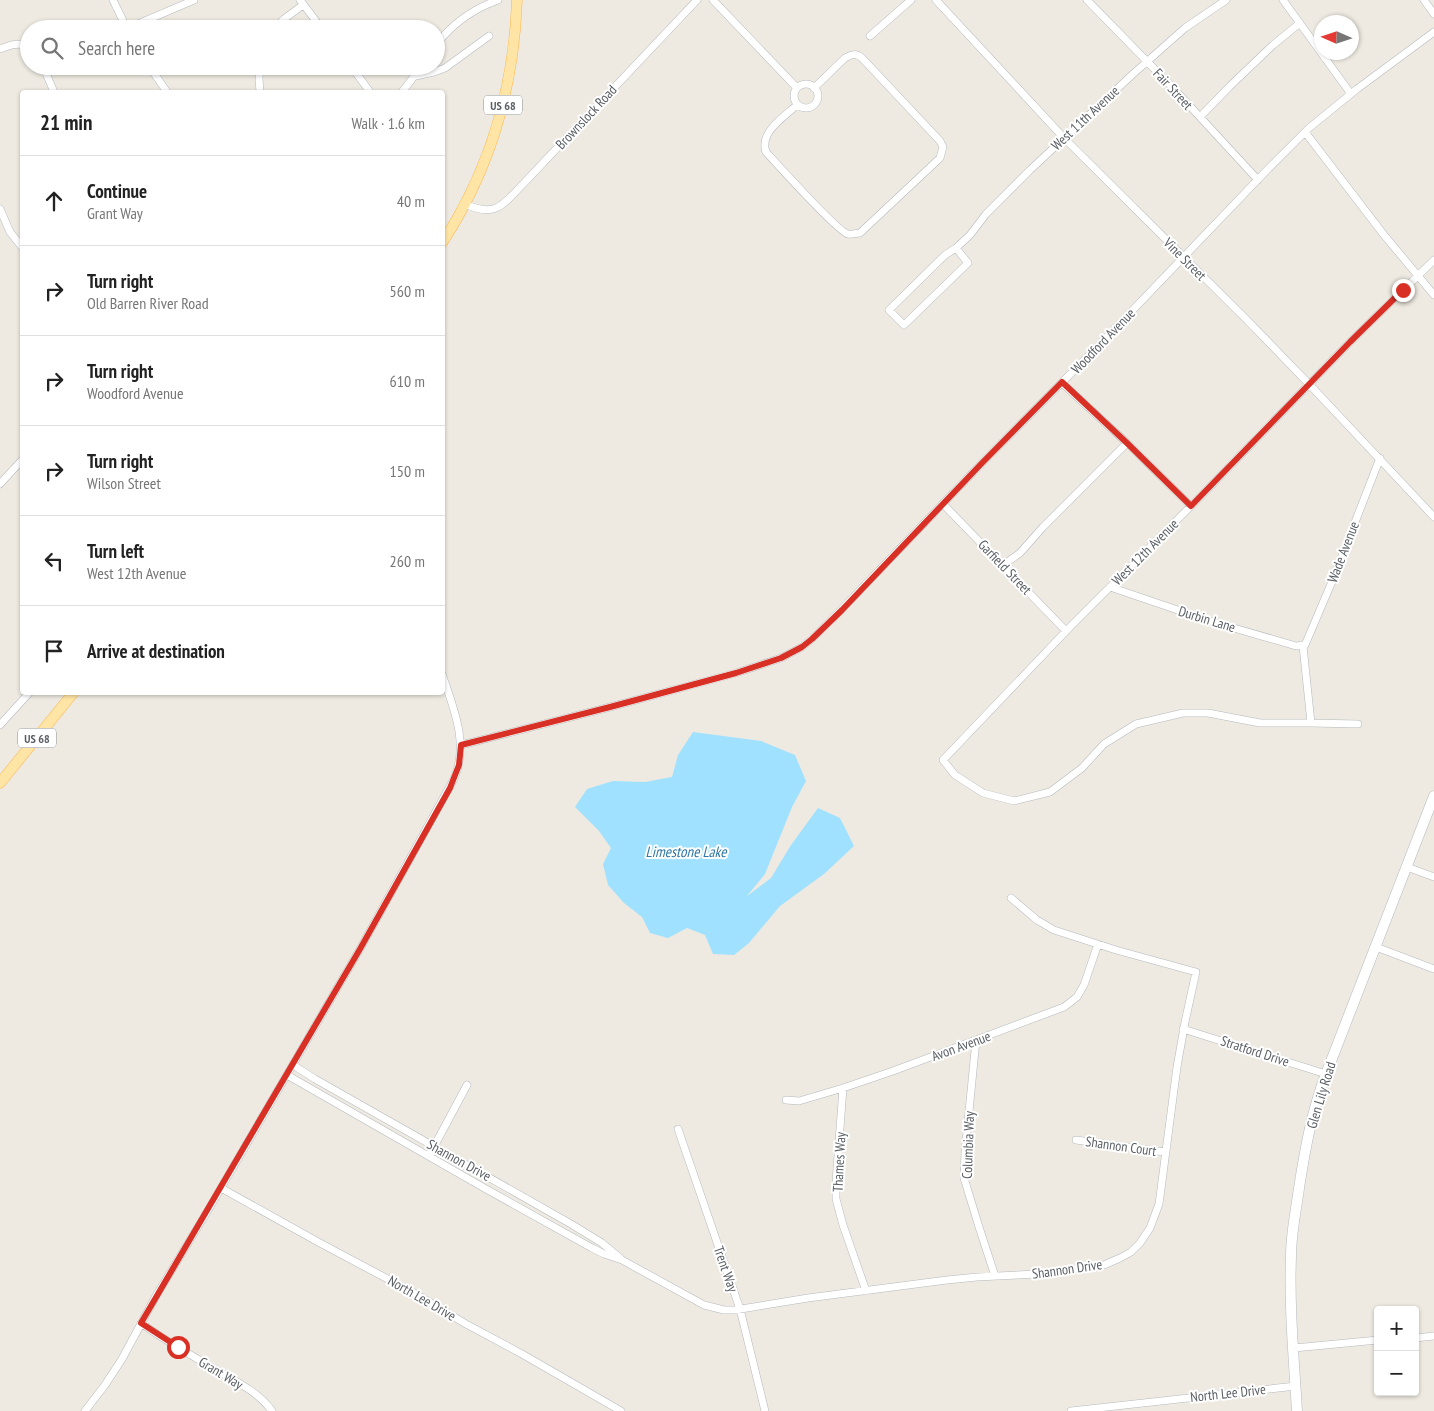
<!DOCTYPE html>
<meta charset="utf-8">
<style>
:root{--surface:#fff;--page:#f6f6f6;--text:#222;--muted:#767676;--line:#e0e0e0}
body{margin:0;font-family:"PT Sans Narrow",sans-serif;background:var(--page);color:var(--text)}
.controls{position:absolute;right:15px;bottom:15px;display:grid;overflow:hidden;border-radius:5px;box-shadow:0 1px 4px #0004}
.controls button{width:45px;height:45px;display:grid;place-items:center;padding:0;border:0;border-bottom:1px solid var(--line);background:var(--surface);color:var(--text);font:25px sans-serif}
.compass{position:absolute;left:1314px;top:15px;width:45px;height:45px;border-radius:50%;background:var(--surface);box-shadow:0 1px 4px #0004;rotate:273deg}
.stop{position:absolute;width:15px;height:15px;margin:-11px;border:4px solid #d93025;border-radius:50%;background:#fff}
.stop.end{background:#d93025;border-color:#fff;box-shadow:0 1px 5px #0008}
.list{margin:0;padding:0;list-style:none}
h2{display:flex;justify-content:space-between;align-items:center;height:65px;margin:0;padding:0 20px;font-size:21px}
h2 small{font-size:16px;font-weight:400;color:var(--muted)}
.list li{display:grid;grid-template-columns:32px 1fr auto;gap:15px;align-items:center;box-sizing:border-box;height:90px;padding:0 20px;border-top:1px solid var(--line)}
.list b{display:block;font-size:19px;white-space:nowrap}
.list p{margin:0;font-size:16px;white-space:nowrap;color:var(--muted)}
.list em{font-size:16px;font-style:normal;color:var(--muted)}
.icon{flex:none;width:28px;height:28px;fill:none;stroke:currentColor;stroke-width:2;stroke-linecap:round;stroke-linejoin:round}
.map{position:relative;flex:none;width:1434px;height:1411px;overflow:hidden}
.search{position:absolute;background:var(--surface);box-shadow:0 1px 4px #0004;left:20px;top:20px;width:425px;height:55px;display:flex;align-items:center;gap:12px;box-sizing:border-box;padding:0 18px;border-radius:28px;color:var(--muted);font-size:19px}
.panel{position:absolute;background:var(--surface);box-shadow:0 1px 4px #0004;left:20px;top:90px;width:425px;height:605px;border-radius:5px}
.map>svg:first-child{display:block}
</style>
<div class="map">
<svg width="1434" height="1411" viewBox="0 0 1434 1411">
<rect width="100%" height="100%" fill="#eeeae1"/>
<path fill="#a0e1ff" d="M693,732L761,741L795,755L806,781L792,807L765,874L747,896L771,878L791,845L818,808L840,818L854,846L824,874L780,906L749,943L734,955L713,954L705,935L687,928L668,938L650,933L642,917L624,903L608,885L603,864L611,848L599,831L575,807L587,789L613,781L645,782L672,777L678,755Z"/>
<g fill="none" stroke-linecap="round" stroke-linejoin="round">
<defs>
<path id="street" d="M113,0L127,29
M300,0L322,29
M713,0L797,88
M936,0L1064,138L1246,319L1309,384L1434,517
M1087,0L1176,91L1258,180
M1283,0L1351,94
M1424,0L1434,14
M126,29L194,0
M274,29L284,19L303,5
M870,36L911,0
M436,45C452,24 473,9 498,0
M0,49C10,45 19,42 29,46
M43,66L54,92
M149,66L167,92
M351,66L370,92
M416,76L434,72L445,68L489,36
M794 96a12 12 0 1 1 24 0a12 12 0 1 1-24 0Z
M260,92L259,79L260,66
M402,92L422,66
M797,105C784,117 759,132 766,152C777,164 838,232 848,234C851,235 856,233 860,233L940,158L943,147L940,141L862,58C856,53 852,54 845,58L814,88
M1200,117L1230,86L1273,45L1300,23
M1305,132L1384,235L1434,295
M465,204C497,219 504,203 525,182L697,0
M0,209L10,232L22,247
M956,248L968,263L904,325L889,310L945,255L956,248L970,235L986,214L1030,170L1133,74L1185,28L1226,0
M1062,383L1127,443L1191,506
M0,484L22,460
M943,504L1066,631
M1003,565L1020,553L1043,527L1127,443
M1110,587L1210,621L1296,646L1305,645L1331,584L1380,458
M1303,646L1311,723H1260L1208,713H1183L1136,724L1104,744L1082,768L1050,792L1014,801L983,793L955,775L943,760L1069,628L1202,495L1350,342L1434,260
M1311,723L1358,724
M0,725L30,692
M461,745L610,707L736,673L781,658L802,647L812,639L841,610L982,463L1106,338L1267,170L1309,128L1357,89L1434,32
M1407,867L1434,877
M1376,947L1434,969
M1183,1029L1326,1074
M976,1040L965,1152L964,1178L979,1227L995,1276
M293,1065L315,1079L571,1224L602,1243L620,1258
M287,1075L486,1189L592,1248L604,1254L622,1260L704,1305L724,1310H735L808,1298L947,1280L977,1277L1038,1274L1104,1265L1120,1258L1131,1252L1140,1243L1150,1228L1159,1204L1177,1067L1185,1022L1196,972L1116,950L1054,930L1037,920L1011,898
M843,1088L836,1182V1199L843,1225L866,1291
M786,1100L799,1101L843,1088L893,1071L1064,1007L1077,997L1084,985L1098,944
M678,1129L740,1309L765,1411
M1076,1140L1165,1152
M429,1156L467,1085
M221,1188L320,1243L414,1293L466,1324L522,1354L621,1411
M141,1323C164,1340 189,1354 213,1368C233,1380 258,1391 272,1411
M1415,1338L1434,1336
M1294,1348L1378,1340
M85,1411L105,1385L122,1359L156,1296L207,1212L360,949L454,779C469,744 454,709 442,674
M1071,1411L1296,1386"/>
<path id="secondary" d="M1297,1411C1294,1360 1289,1307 1291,1256C1291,1233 1296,1211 1299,1188C1305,1149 1312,1111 1326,1074L1434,796"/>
<path id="primary" d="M442,243C490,170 514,86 517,0
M0,783L74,692"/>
</defs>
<use href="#street" stroke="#b4b9bd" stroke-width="8"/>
<use href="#secondary" stroke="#b5babf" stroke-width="11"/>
<use href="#primary" stroke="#fdb54b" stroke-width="11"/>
<use href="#street" stroke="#fff" stroke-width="7"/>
<use href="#secondary" stroke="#fff" stroke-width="10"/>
<use href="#primary" stroke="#ffe5a5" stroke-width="10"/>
</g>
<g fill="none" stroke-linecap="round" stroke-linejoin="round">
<path stroke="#d93025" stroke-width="6" d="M178,1347L141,1323L360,949L450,788L459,765L461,745L610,707L736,673L781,658L802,647L812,639L842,610L982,463L1062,382L1127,443L1191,506L1350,342L1403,290"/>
</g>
<g text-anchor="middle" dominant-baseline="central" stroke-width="4" stroke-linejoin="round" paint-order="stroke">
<g fill="#fff" stroke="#8c8f92" stroke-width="1">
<rect x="484" y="95.5" width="38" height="19" rx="4"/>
<rect x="18" y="728.5" width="38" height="19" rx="4"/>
</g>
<g font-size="12" font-weight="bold" fill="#5a5f64">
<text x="503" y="105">US 68</text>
<text x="37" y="738">US 68</text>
</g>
<g font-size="14" fill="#5a5f64" stroke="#fff">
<text transform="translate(1173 89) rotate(47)">Fair Street</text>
<text transform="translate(586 117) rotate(-47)">Brownslock Road</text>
<text transform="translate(1085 118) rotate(-43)">West 11th Avenue</text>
<text transform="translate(1185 259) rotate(45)">Vine Street</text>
<text transform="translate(1103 341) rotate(-46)">Woodford Avenue</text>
<text transform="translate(1145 552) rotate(-45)">West 12th Avenue</text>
<text transform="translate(1343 552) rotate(-69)">Wade Avenue</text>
<text transform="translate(1005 567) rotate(46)">Garfield Street</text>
<text transform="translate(1207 619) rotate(17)">Durbin Lane</text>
<text transform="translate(961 1046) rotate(-20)">Avon Avenue</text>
<text transform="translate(1255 1051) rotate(18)">Stratford Drive</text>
<text transform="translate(1321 1095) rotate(-73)">Glen Lily Road</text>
<text transform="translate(968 1145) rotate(-88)">Columbia Way</text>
<text transform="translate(1121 1146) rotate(8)">Shannon Court</text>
<text transform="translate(459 1160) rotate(29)">Shannon Drive</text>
<text transform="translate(839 1162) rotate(-87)">Thames Way</text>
<text transform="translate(726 1269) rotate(71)">Trent Way</text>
<text transform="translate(1067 1269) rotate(-8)">Shannon Drive</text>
<text transform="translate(422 1298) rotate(30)">North Lee Drive</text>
<text transform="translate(221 1373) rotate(31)">Grant Way</text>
<text transform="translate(1228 1393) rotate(-6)">North Lee Drive</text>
</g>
<g font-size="15" font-style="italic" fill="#3079a7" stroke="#fff">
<text x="686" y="851">Limestone Lake</text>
</g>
</g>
</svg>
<div class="controls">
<button>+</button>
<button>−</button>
</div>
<svg class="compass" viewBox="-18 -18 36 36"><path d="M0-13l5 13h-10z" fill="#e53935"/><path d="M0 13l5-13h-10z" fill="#767676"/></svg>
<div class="stop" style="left:178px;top:1347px"></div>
<div class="stop end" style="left:1403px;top:290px"></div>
<div class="search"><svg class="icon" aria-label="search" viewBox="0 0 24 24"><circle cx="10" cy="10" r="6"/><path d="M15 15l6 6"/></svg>Search here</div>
<section class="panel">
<h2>21 min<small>Walk · 1.6 km</small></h2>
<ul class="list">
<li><svg class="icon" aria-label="ahead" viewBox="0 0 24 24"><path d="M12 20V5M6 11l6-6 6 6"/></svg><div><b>Continue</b><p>Grant Way</p></div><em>40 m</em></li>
<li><svg class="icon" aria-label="right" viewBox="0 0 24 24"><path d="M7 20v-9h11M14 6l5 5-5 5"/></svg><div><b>Turn right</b><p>Old Barren River Road</p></div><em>560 m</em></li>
<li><svg class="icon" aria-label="right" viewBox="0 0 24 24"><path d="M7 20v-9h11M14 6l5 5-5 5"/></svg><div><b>Turn right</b><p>Woodford Avenue</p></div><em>610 m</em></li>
<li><svg class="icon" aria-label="right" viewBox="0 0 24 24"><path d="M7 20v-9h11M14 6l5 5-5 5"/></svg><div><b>Turn right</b><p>Wilson Street</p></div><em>150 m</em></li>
<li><svg class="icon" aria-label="left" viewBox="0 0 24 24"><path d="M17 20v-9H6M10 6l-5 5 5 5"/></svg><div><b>Turn left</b><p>West 12th Avenue</p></div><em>260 m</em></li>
<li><svg class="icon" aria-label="arrive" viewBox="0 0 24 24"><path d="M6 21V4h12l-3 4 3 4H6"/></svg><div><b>Arrive at destination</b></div></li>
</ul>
</section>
</div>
